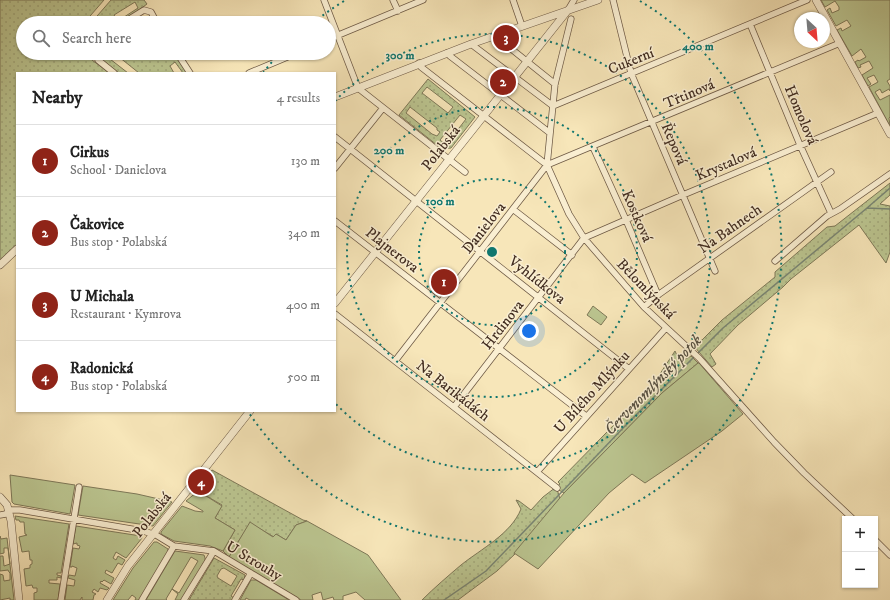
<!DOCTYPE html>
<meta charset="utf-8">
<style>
:root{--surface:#fff;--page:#f6f6f6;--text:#222;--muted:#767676;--line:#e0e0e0;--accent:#8f2418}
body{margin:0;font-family:"IM FELL DW Pica",serif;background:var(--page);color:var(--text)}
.controls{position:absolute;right:12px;bottom:12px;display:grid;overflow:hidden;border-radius:0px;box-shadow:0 1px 3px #0004}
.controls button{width:36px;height:36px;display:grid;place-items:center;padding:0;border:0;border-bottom:1px solid var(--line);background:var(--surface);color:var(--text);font:20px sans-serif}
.compass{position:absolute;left:794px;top:12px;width:36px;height:36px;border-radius:50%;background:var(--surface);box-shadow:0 1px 3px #0004;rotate:154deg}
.you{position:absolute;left:529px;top:331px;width:14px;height:14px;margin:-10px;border:3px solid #fff;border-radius:50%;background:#1a73e8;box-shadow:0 0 0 6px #1a73e833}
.badge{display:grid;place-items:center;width:26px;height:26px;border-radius:50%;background:var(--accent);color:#fff;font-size:13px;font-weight:700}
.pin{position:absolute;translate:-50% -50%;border:2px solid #fff;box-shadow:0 1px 4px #0006}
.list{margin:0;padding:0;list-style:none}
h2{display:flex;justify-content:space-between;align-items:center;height:52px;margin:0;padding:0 16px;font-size:17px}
h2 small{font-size:13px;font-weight:400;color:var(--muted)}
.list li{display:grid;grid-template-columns:26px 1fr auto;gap:12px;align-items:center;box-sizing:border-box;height:72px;padding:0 16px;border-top:1px solid var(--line)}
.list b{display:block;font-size:15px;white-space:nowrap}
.list p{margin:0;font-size:13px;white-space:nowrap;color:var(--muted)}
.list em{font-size:13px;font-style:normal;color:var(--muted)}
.icon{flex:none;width:22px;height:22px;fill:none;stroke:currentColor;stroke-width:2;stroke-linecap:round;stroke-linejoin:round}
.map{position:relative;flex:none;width:890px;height:600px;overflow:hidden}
.search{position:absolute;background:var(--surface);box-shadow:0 1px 3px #0004;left:16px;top:16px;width:320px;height:44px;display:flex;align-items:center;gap:10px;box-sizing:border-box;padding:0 14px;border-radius:22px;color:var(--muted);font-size:15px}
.panel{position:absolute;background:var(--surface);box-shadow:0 1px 3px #0004;left:16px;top:72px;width:320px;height:340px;border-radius:0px}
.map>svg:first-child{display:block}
</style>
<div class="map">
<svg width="890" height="600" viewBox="0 0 890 600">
<defs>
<pattern id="grass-dots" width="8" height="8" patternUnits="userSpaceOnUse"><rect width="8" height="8" fill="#bbc590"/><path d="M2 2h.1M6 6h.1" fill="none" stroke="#a2a97c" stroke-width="1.8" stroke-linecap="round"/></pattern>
</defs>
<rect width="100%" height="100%" fill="#f7e6b9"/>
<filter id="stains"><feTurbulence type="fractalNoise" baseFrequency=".005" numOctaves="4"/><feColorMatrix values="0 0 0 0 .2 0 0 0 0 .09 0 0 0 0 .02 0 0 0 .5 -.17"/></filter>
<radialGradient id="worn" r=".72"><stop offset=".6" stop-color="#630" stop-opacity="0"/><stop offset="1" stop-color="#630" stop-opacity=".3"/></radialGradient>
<path fill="url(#grass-dots)" stroke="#7e7858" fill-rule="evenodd" d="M0,0H104L84,23H23V53H83L109,73H17V244L0,260Z
M111,0H144L147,4L121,23H91ZM135,2L138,8L118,21L114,15Z
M99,53H160L161,54L163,53H174L187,73H183L175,62L170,66L174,73H139L114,53L110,59L128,73H119L100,58Z
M428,79L475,117L451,148L442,149L399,115ZM427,87L453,107L448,113L422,93ZM410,107L437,128V130L440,132L437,136L432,134L406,113ZM460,115L466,119L446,145L440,140Z
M890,183V195L880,204L890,206V252L886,263L859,225L791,279L783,287L738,325L710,354L716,364L712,367L693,345L702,340L722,320L775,277V272L827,227L835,226Z
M675,351L680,362L691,356L698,363L662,393L564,493L557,489L560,499L515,554L497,571L458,600H422C434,588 448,576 461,565C481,549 511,534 521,509L516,500L519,501L531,510L543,497L560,484L558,482L652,386Z
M212,470L303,520L307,521L296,525L286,540L276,534L274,537L250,523L229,557L223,551L235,530L215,518L222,505L198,491Z
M214,558L245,575L244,580L241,579L231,596L234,598L232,600H189ZM224,568L237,576L231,586L218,578L217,576L221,569Z"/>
<path fill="#bbc590" stroke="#7e7858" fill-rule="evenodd" d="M821,0H890V79L887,81L890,86V91L889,89L882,93L880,89L875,92L880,100L890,95V117L889,118L890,126L869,87L878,82L874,75L867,78L871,84L868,86L862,75L873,68L869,61L860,65L861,67L858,68L855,62L858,60L859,61L866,57L861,49L852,56L837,30L841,28L842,31L851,26L847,20L836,26L827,10L830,8L832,13L839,10V7L835,1L825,7Z
M593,306L607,317L601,325L587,315Z
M698,363H699L743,414L722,431L645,483L632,474L609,493L538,569L514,553L564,493L662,393Z
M10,475L75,485L70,514L14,504L12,502Z
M83,486L137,494L172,502L153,526L78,515Z
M198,491L222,506L215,518L235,530L223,551L210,546L174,541L161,534V532L182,506L195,511L203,512V511L186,501Z
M15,516L69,524L61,573H57V575L61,576V578L57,577V580H49V583L60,584L58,600H34V593L37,592V588H33L32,585L26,586L24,569L30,568V565L32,564V560H30L29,551L22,552L19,537L27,535L25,534L24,522H20L19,520H16Z
M307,521L368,555L401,600H365L356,592L343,596V600H334L333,597L323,600L321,592L312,595L313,600H301L229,557L250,522L273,537L276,534L286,540L296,525Z
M76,526L141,536L142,538L126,558L116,552L113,558L116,560L118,556L125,560L122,565L118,563L112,573L106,570L105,573L114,578L111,584L104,580L102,582L101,581L100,583L109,588L107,590L100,588L98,592L94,589L92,592L96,594L94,595L93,600H82V597L80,600H65L67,585L74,586L75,580L68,578L69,575L75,576L77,568L72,566V567H70L73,548L79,549L80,546L77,545V543L73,544Z
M0,536L1,539L7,538L14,600H10V598L0,600V574L3,575L4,581L10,580V573L9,572L8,570L0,571V556H3L4,566L10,564L8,548H4V553L0,554Z
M154,542H157L168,549V552L140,600H135L136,598L132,595L128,600H113L133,568Z
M175,551L204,555L205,558V561L182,600H175L178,594L172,589L166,599L167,600H146ZM191,557L198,561L179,593L172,589Z
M251,580H256L289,600H250L246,598L245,600H240Z"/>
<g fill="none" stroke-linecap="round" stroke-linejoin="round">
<path stroke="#798573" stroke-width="1.5" d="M867,208L890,188
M444,600L486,571L625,426L723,328L867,208L890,209"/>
<defs>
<path id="minor" d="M324,0L358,88L465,172
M393,0L398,11
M513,0L522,26
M613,0L631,73L715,271
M568,10L574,0
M571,19L555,84L547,165L569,214L584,238L644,307L699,358L774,442L804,473L853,519
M123,23L144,10L151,12L157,23
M750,24L800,145L831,213
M496,35L499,39L555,84
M329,39L423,0
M471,44L553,106
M97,53L98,60L114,73
M177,53L190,73
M447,53L450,56L550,133
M419,63L421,67L547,165
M249,73L297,53
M553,106L807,0
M335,137L629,369
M593,147L626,220L658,295
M547,165L840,43
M335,168L383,108
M514,210L572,255
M335,221L586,416
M775,261L827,216L840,209L890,174
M644,307L658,295L831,172
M335,314L557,488
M395,361L547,165
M454,407L584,238L683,195L878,113
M537,472L666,328
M0,515L6,514L9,510H20L143,531L156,535L174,546L214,551L296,600
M875,540L890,555
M61,600L79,487
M142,600L174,546
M184,600L214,551
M235,600L251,573"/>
<path id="tertiary" d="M816,0L890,134
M335,97L471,44L598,0
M0,265L17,249
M335,303L568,10
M0,497L7,505L11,521L19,600
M107,600L128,566L250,411"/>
</defs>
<use href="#minor" stroke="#6e5a46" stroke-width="7"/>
<use href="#tertiary" stroke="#6e5a46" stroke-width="8"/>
<use href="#minor" stroke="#faefd2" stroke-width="5.5"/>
<use href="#tertiary" stroke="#faefd2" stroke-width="7"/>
</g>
<g fill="none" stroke="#0f766e" stroke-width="2" stroke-dasharray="2 4">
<circle cx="492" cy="252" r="73"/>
<circle cx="492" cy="252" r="145"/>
<path d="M335 101A218 218 0 1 1 335 403"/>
<path d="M263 73A291 291 0 0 1 279 54M313 23A291 291 0 0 1 344 1M640 1A291 291 0 1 1 249 413"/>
</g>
<g text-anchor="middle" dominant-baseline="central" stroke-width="3" stroke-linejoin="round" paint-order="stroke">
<g font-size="15" fill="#412c20" stroke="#faefd2">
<text transform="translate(631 61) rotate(-22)">Cukerní</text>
<text transform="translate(689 94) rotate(-23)">Třtinová</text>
<text transform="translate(801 115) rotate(67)">Homolová</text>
<text transform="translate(674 144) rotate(67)">Řepová</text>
<text transform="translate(441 148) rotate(-52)">Polabská</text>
<text transform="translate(726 164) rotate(-23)">Krystalová</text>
<text transform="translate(637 216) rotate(66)">Kostková</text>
<text transform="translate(484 228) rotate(-52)">Danielova</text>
<text transform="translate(730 229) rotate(-35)">Na Bahnech</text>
<text transform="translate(392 250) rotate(38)">Plajnerova</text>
<text transform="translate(537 280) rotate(38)">Vyhlídkova</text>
<text transform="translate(646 289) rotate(46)">Bělomlýnská</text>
<text transform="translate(503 325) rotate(-52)">Hrdinova</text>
<text transform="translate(453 391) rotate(38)">Na Barikádách</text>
<text transform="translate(592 392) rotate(-48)">U Bílého Mlýnku</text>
<text transform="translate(152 515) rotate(-52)">Polabská</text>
<text transform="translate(254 561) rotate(31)">U Strouhy</text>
</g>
<g font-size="16" font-style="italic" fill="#585143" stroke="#faefd2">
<text transform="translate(653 385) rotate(-46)">Červenomlýnský potok</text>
</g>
</g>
<circle cx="492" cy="252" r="6" fill="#0f766e" stroke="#faefd2" stroke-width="2"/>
<g font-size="12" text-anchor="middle" font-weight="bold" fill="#0f766e" stroke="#faefd2" stroke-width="3" stroke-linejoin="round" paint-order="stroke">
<text x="698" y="50">400 m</text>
<text x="400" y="59">300 m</text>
<text x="389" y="154">200 m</text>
<text x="440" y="205">100 m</text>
</g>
<rect width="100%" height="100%" filter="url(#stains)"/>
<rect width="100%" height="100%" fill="url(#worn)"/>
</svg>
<div class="controls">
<button>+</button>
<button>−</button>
</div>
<svg class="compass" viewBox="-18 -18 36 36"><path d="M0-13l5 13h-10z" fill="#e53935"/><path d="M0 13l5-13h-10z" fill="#767676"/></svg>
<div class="you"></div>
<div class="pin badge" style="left:444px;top:282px">1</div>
<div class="pin badge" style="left:503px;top:82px">2</div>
<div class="pin badge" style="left:506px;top:38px">3</div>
<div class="pin badge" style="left:201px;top:482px">4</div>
<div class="search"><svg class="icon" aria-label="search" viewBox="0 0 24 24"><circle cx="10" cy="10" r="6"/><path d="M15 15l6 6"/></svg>Search here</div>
<section class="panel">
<h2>Nearby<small>4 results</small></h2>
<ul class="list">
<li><span class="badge">1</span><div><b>Cirkus</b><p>School · Danielova</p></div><em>130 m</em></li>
<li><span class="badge">2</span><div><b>Čakovice</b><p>Bus stop · Polabská</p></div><em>340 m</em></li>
<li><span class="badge">3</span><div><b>U Michala</b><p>Restaurant · Kymrova</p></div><em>400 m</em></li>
<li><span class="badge">4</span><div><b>Radonická</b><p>Bus stop · Polabská</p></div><em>500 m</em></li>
</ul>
</section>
</div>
